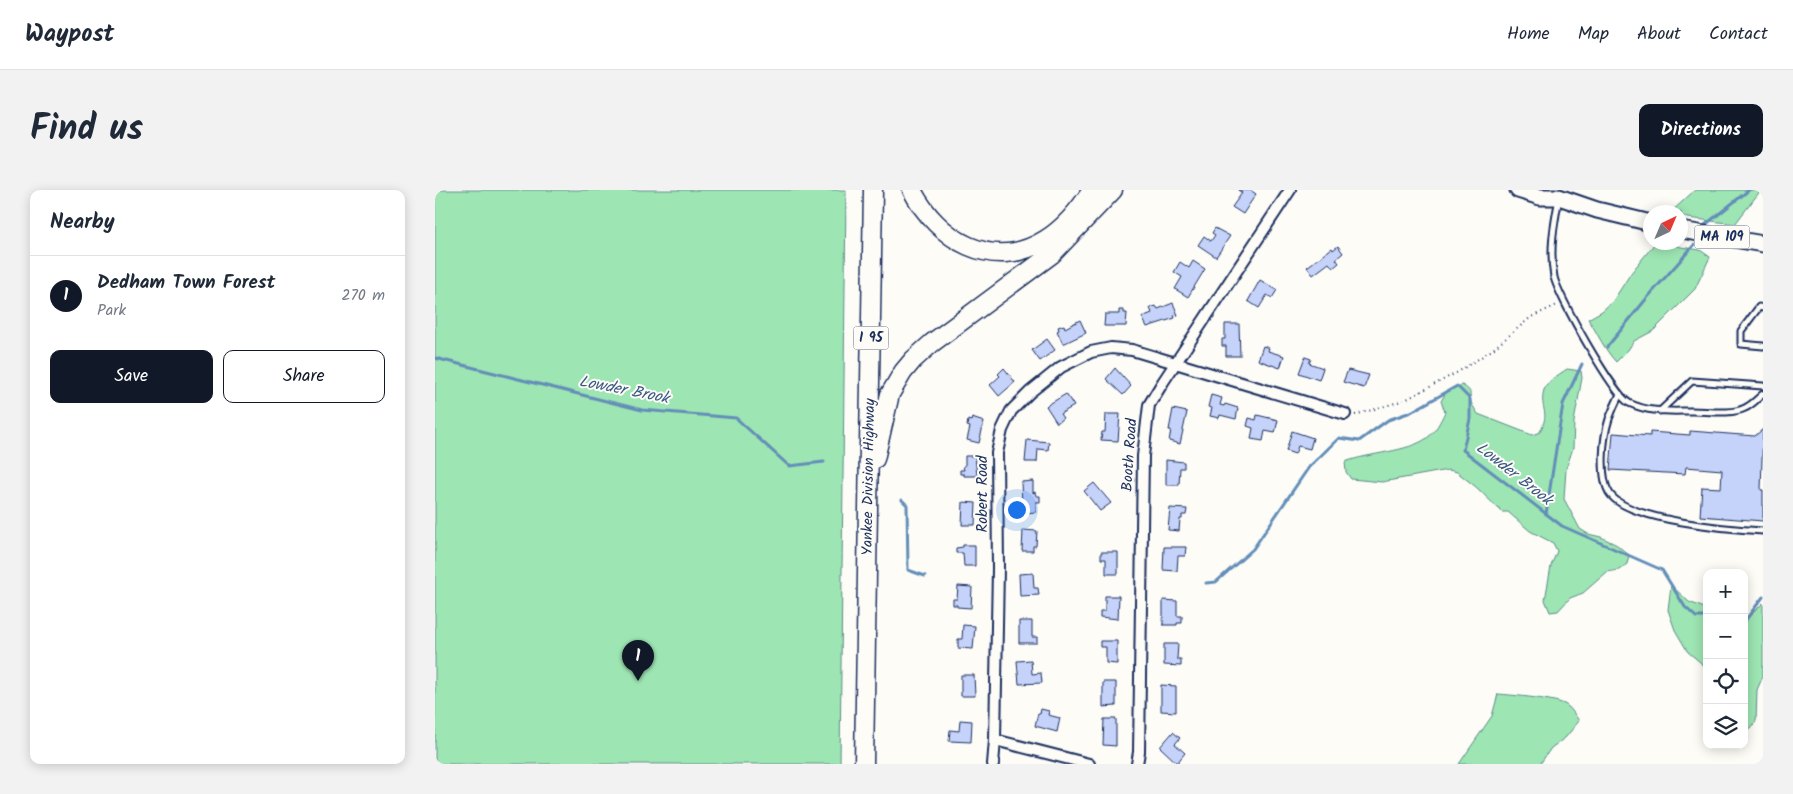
<!DOCTYPE html>
<meta charset="utf-8">
<style>
:root{--surface:#fff;--page:#f2f2f3;--text:#1f2937;--muted:#747a83;--line:#e0e1e3;--accent:#111827}
body{margin:0;font-family:Kalam,sans-serif;background:var(--page);color:var(--text)}
.controls{position:absolute;right:15px;bottom:15px;display:grid;overflow:hidden;border-radius:10px;box-shadow:0 2px 12px #0003}
.controls button{width:45px;height:45px;display:grid;place-items:center;padding:0;border:0;border-bottom:1px solid var(--line);background:var(--surface);color:var(--text);font:25px sans-serif}
.compass{position:absolute;left:1208px;top:15px;width:45px;height:45px;border-radius:50%;background:var(--surface);box-shadow:0 2px 12px #0003;rotate:44deg}
.you{position:absolute;left:581px;top:319px;width:18px;height:18px;margin:-12px;border:4px solid #fff;border-radius:50%;background:#1a73e8;box-shadow:0 0 0 8px #1a73e833}
.badge{display:grid;place-items:center;width:32px;height:32px;border-radius:50%;background:var(--accent);color:#fff;font-size:16px;font-weight:700}
.pin{position:absolute;translate:-50% -41px;filter:drop-shadow(0 1px 2px #0008)}
.pin::after{content:'';position:absolute;top:26px;width:18px;height:15px;background:inherit;clip-path:polygon(0 0,100% 0,50% 100%)}
.list{margin:0;padding:0;list-style:none}
h2{display:flex;justify-content:space-between;align-items:center;height:65px;margin:0;padding:0 20px;font-size:21px}
h2 small{font-size:16px;font-weight:400;color:var(--muted)}
.list li{display:grid;grid-template-columns:32px 1fr auto;gap:15px;align-items:center;box-sizing:border-box;height:80px;padding:0 20px;border-top:1px solid var(--line)}
.list b{display:block;font-size:19px;white-space:nowrap}
.list p{margin:0;font-size:16px;white-space:nowrap;color:var(--muted)}
.list em{font-size:16px;font-style:normal;color:var(--muted)}
.actions{display:flex;gap:10px;padding:15px 20px}
.actions a{flex:1;padding:11px 0;border:1px solid var(--accent);border-radius:10px;text-align:center;font-size:18px;color:var(--accent)}
.actions .main{background:var(--accent);color:#fff}
.icon{flex:none;width:28px;height:28px;fill:none;stroke:currentColor;stroke-width:2;stroke-linecap:round;stroke-linejoin:round}
.map{position:relative;flex:none;width:1328px;height:574px;overflow:hidden;border-radius:10px}
header{display:flex;align-items:center;gap:30px;box-sizing:border-box;height:70px;padding:0 25px;background:var(--surface);border-bottom:1px solid var(--line)}
header strong{font-size:24px}
nav{display:flex;gap:28px;margin-inline-start:auto;font-size:18px}
.intro{display:flex;align-items:center;justify-content:space-between;box-sizing:border-box;height:120px;padding:0 30px}
h1{margin:0;font-size:35px}
.button{padding:12px 22px;border-radius:10px;background:var(--accent);color:#fff;font-size:18px;font-weight:700}
main{display:flex;gap:30px;padding:0 30px}
aside{flex:1;background:var(--surface);border-radius:10px;box-shadow:0 2px 12px #0003}
.map>svg:first-child{display:block}
</style>
<header>
<strong>Waypost</strong>
<nav><a>Home</a><a>Map</a><a>About</a><a>Contact</a></nav>
</header>
<div class="intro"><h1>Find us</h1><a class="button">Directions</a></div>
<main>
<aside>
<h2>Nearby<small></small></h2>
<ul class="list">
<li><span class="badge">1</span><div><b>Dedham Town Forest</b><p>Park</p></div><em>270 m</em></li>
</ul>
<div class="actions"><a class="main">Save</a><a>Share</a></div>
</aside>
<div class="map">
<svg width="1328" height="574" viewBox="0 0 1328 574">
<rect width="100%" height="100%" fill="#fdfcf7"/>
<filter id="ink" filterUnits="userSpaceOnUse"><feTurbulence type="fractalNoise" baseFrequency=".02" numOctaves="2"/><feDisplacementMap in="SourceGraphic" scale="10" xChannelSelector="R" yChannelSelector="G"/><feConvolveMatrix kernelMatrix="1 2 1 2 8 2 1 2 1" color-interpolation-filters="sRGB"/></filter>
<g filter="url(#ink)">
<path fill="#9de5b3" stroke="#5c8a88" d="M0,0H411L405,574H0Z
M1260,0H1326L1300,34L1253,28L1246,26V22H1236Z
M1220,53H1232L1246,57L1265,60L1275,67L1260,99L1218,141L1199,151L1193,160L1181,172C1169,159 1163,144 1153,129L1167,121L1178,111L1196,83Z
M1132,179L1146,181L1147,188L1139,232L1138,258L1131,279L1129,309L1145,339L1153,344L1166,347L1182,355L1194,365L1192,374L1184,380L1172,382L1148,403L1135,408L1123,421L1115,422L1110,410L1116,376L1122,361L1118,353L1095,341L1073,322H1067L1041,297L1022,282L1013,280L947,292L916,289L911,282L910,272C933,263 973,262 992,248C1001,241 1005,232 1010,222L1006,211L1012,201L1027,195C1038,202 1034,201 1036,212C1037,216 1041,220 1043,224L1097,245L1105,242C1115,221 1106,222 1108,204C1109,193 1123,185 1132,179Z
M1236,395L1254,412L1272,419V481L1265,472L1253,462L1240,440L1233,420Z
M1328,413V486L1322,500L1321,531L1316,538L1310,539L1309,429L1317,424Z
M1063,504C1076,505 1123,509 1131,515C1137,519 1140,525 1144,531L1131,547L1116,558L1105,574H1024L1057,526Z"/>
<g fill="none" stroke-linecap="round" stroke-linejoin="round">
<path stroke="#648eb8" stroke-width="3" d="M1270,35L1314,0
M1172,157L1212,108L1259,55
M0,168L207,220L301,228L354,276L389,272
M467,310L472,315L473,380L490,386
M1111,324L1128,214L1147,174
M771,393L781,392L818,359L874,277L904,248L924,251L953,230L976,222L1022,196L1035,209V229L1028,260L1127,336L1227,380L1250,417L1261,427H1272
M1309,432L1328,407"/>
</g>
<path fill="#c5d2f9" stroke="#1b2f5e" d="M815,0L821,4L808,24L797,17L807,3L803,0Z
M780,38L795,46L781,67L763,55L769,46L776,51L780,45L777,43Z
M903,56L908,63L901,69L904,73L898,78L894,73L878,85L872,77L897,58L898,60Z
M758,71L770,79L753,107L740,99L747,87L739,82L745,72L754,78Z
M825,90L842,100L837,108L832,105L824,118L813,111Z
M738,113L743,125L739,126L740,128L712,137L707,127L717,123L715,118L721,116L723,119Z
M684,120H689V123H692L691,136H669L670,124H684Z
M645,130L651,143L628,154L622,141L624,140L623,137L629,135L630,138Z
M790,134H804L805,166H791V156H787V149H790Z
M612,149L620,160L605,171L597,160Z
M828,156L834,158L833,161L849,166L845,178L823,170Z
M870,167L876,169L874,173L888,178L884,190L864,183Z
M569,178L580,192L564,206L555,195L565,186L563,184Z
M680,178L696,196L688,205L671,189Z
M913,180L934,185L929,198L908,192Z
M631,204L639,216L625,224L628,228L622,233L611,216Z
M776,205L787,208L785,215L789,216L790,214L803,218L801,229L785,225L784,228L775,226L777,218L773,217Z
M738,219L752,222L745,254L734,251L736,240H734Z
M671,224H685L683,251L666,250L667,242H670Z
M822,225L843,230L840,243L830,241L828,251L816,249L818,238L812,236L814,228L821,230Z
M537,228L549,232L544,253L532,250L535,237L532,236L533,230L536,231Z
M1328,239L1326,300H1328V331L1265,326L1267,297L1286,298L1287,280L1251,277L1250,284L1175,280L1178,243L1215,246V242L1255,245V241L1320,246Z
M857,241L878,248L875,259L863,256L860,264L851,261Z
M592,250L614,252L613,260L603,259L602,272H590Z
M530,266H540L542,286H529V284H525V280H529L528,276H530Z
M731,270L749,272V278H745L744,295H731Z
M598,291V303L600,302L601,306H605V312H601V322L590,323L589,314H587L586,292Z
M659,293L676,313L665,321L649,301Z
M528,312L541,313L540,335H527Z
M735,318L752,319L751,325H747V329H745L744,341L733,340Z
M588,340L602,341L601,356H598V361H587Z
M528,355H540V376H529L528,363H521V358L528,357Z
M729,357H751L750,366H743L742,381L728,380Z
M666,362H683V384H671V369H666Z
M598,383L599,398H603L604,405L585,406L584,384Z
M523,396L537,397L536,418L522,417V415H518V409H522Z
M670,406H684L683,429L665,427V421H670Z
M728,410L742,411V426H747V433H742V435H728Z
M584,431H597V447H602V453H584Z
M528,435L540,436L538,459L523,458V449H527Z
M665,451H682V474L671,473V457H665Z
M729,454H743L742,469H746V476L729,475Z
M596,470L597,484L606,483L607,493L584,494L582,471Z
M526,485H539L540,506H526Z
M668,492H681V516L668,517Z
M726,495L741,496V522L726,521Z
M606,519L614,521L613,525L625,528L622,542L600,536L603,523L605,524Z
M669,529H681V556L668,555Z
M525,530L537,531L536,552L514,551L515,540L524,541Z
M738,542L745,548L740,554L750,563L742,573L725,557Z"/>
<g fill="none" stroke-linecap="round" stroke-linejoin="round">
<defs>
<path id="lane" d="M1124,8C1119,34 1114,61 1119,87C1123,106 1178,204 1194,213C1215,223 1235,221 1257,221C1273,221 1296,225 1310,218C1317,215 1322,209 1328,204
M1328,118L1324,117L1306,141V154L1328,156
M1185,204C1181,212 1177,221 1174,229C1168,247 1164,288 1175,304C1194,331 1295,339 1328,341
M1225,221L1257,191L1328,196"/>
<path id="street" d="M560,550L654,574
M558,574L560,550L563,378L562,263L567,240L576,221L595,202L626,177L656,162L676,158L697,160L910,224
M702,574L704,562L708,266L714,215L728,192L855,0"/>
<path id="primary" d="M1083,0L1105,7H1124L1162,20L1216,33
M1246,40L1328,54"/>
<path id="highway" d="M477,0C502,49 557,83 610,50C629,38 645,19 657,0
M440,269L455,204L468,182L478,170L497,153L617,64L678,0
M429,574L438,0"/>
</defs>
<use href="#lane" stroke="#1b2f5e" stroke-width="9"/>
<use href="#street" stroke="#1b2f5e" stroke-width="14"/>
<use href="#primary" stroke="#1b2f5e" stroke-width="19"/>
<use href="#highway" stroke="#1b2f5e" stroke-width="21"/>
<path stroke="#1b2f5e" stroke-width="2" stroke-dasharray="1 4" stroke-linecap="butt" d="M920,225L970,210L1023,182L1057,160L1096,127L1122,115"/>
<use href="#lane" stroke="#fdfcf7" stroke-width="5"/>
<use href="#street" stroke="#fdfcf7" stroke-width="10"/>
<use href="#primary" stroke="#fdfcf7" stroke-width="15"/>
<use href="#highway" stroke="#fdfcf7" stroke-width="18"/>
</g>
</g>
<g text-anchor="middle" dominant-baseline="central" stroke-width="4" stroke-linejoin="round" paint-order="stroke">
<g fill="#fdfcf7" stroke="#5f6c8c" stroke-width="1">
<rect x="1259.5" y="35.5" width="55" height="23" rx="4"/>
<rect x="418.5" y="136.5" width="35" height="23" rx="4"/>
</g>
<g font-size="14" font-weight="bold" fill="#1b2f5e">
<text x="1287" y="47">MA 109</text>
<text x="436" y="148">I 95</text>
</g>
<g font-size="15" fill="#1b2f5e" stroke="#fdfcf7">
<text transform="translate(695 265) rotate(-86)">Booth Road</text>
<text transform="translate(434 287) rotate(-89)">Yankee Division Highway</text>
<text transform="translate(548 304) rotate(-90)">Robert Road</text>
</g>
<g font-size="16" font-style="italic" fill="#395684" stroke="#fdfcf7">
<text transform="translate(189 200) rotate(11)">Lowder Brook</text>
<text transform="translate(1079 284) rotate(38)">Lowder Brook</text>
</g>
</g>
</svg>
<div class="controls">
<button>+</button>
<button>−</button>
<button><svg class="icon" aria-label="locate" viewBox="0 0 24 24"><circle cx="12" cy="12" r="6"/><path d="M12 2v4M12 18v4M2 12h4M18 12h4"/></svg></button>
<button><svg class="icon" aria-label="layers" viewBox="0 0 24 24"><path d="M12 4l9 5-9 5-9-5zM3 14l9 5 9-5"/></svg></button>
</div>
<svg class="compass" viewBox="-18 -18 36 36"><path d="M0-13l5 13h-10z" fill="#e53935"/><path d="M0 13l5-13h-10z" fill="#747a83"/></svg>
<div class="you"></div>
<div class="pin badge" style="left:203px;top:491px">1</div>
</div>
</main>
